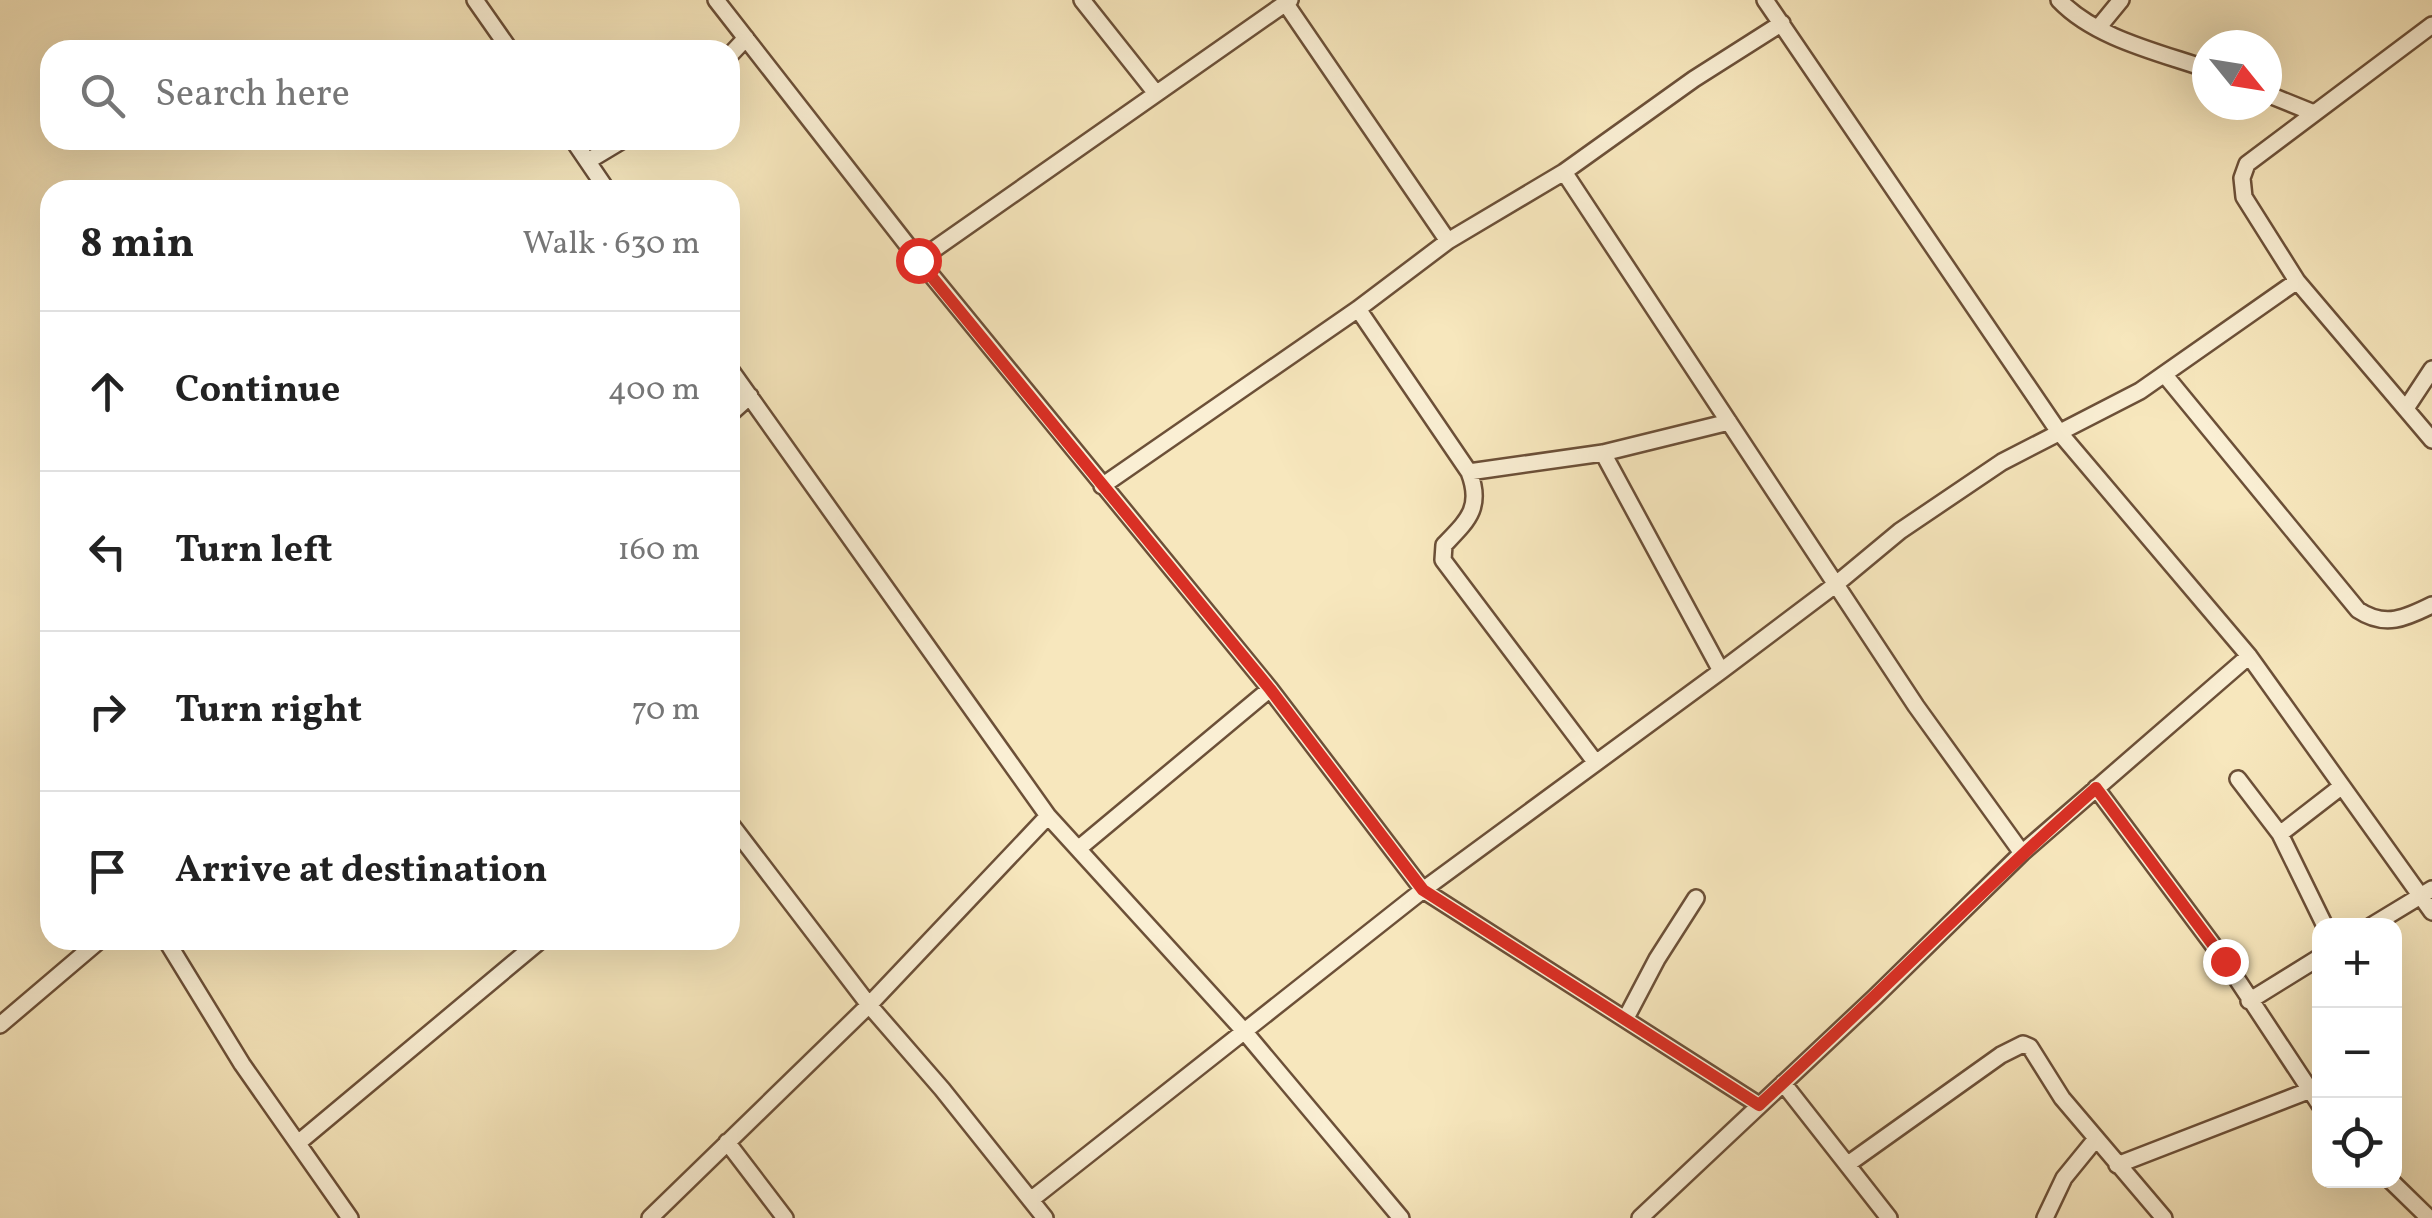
<!DOCTYPE html>
<meta charset="utf-8">
<style>
:root{--surface:#fff;--page:#f2f2f2;--text:#222;--muted:#767676;--line:#e0e0e0}
body{margin:0;font-family:Vollkorn,serif;background:var(--page);color:var(--text)}
.controls{position:absolute;right:30px;bottom:30px;display:grid;overflow:hidden;border-radius:20px;box-shadow:0 10px 40px #0002}
.controls button{width:90px;height:90px;display:grid;place-items:center;padding:0;border:0;border-bottom:2px solid var(--line);background:var(--surface);color:var(--text);font:50px sans-serif}
.compass{position:absolute;left:2192px;top:30px;width:90px;height:90px;border-radius:50%;background:var(--surface);box-shadow:0 10px 40px #0002;rotate:120deg}
.stop{position:absolute;width:30px;height:30px;margin:-22px;border:8px solid #d93025;border-radius:50%;background:#fff}
.stop.end{background:#d93025;border-color:#fff;box-shadow:0 2px 10px #0008}
.list{margin:0;padding:0;list-style:none}
h2{display:flex;justify-content:space-between;align-items:center;height:130px;margin:0;padding:0 40px;font-size:42px}
h2 small{font-size:32px;font-weight:400;color:var(--muted)}
.list li{display:grid;grid-template-columns:65px 1fr auto;gap:30px;align-items:center;box-sizing:border-box;height:160px;padding:0 40px;border-top:2px solid var(--line)}
.list b{display:block;font-size:38px;white-space:nowrap}
.list em{font-size:32px;font-style:normal;color:var(--muted)}
.icon{flex:none;width:55px;height:55px;fill:none;stroke:currentColor;stroke-width:2;stroke-linecap:round;stroke-linejoin:round}
.map{position:relative;flex:none;width:2432px;height:1218px;overflow:hidden}
.search{position:absolute;background:var(--surface);box-shadow:0 10px 40px #0002;left:40px;top:40px;width:700px;height:110px;display:flex;align-items:center;gap:25px;box-sizing:border-box;padding:0 35px;border-radius:30px;color:var(--muted);font-size:38px}
.panel{position:absolute;background:var(--surface);box-shadow:0 10px 40px #0002;left:40px;top:180px;width:700px;height:770px;border-radius:30px}
.map>svg:first-child{display:block}
</style>
<div class="map">
<svg width="2432" height="1218" viewBox="0 0 2432 1218">
<rect width="100%" height="100%" fill="#f7e7bd"/>
<filter id="stains"><feTurbulence type="fractalNoise" baseFrequency=".002" numOctaves="4"/><feColorMatrix values="0 0 0 0 .2 0 0 0 0 .09 0 0 0 0 .02 0 0 0 .5 -.17"/></filter>
<radialGradient id="worn" r=".72"><stop offset=".6" stop-color="#630" stop-opacity="0"/><stop offset="1" stop-color="#630" stop-opacity=".3"/></radialGradient>
<g fill="none" stroke-linecap="round" stroke-linejoin="round">
<defs>
<path id="street" d="M475,0L510,50
M716,0L919,260L1270,689L1423,890L1759,1105
M1082,0L1155,92
M1765,0L2059,432L2249,656L2432,912
M2059,0C2095,38 2158,52 2207,69
M1286,4L1448,241
M2432,25L2247,164L2242,178L2244,197L2297,281L2432,440
M2098,28L2121,0
M730,55L746,38
M2267,94L2314,113
M573,140L607,190
M588,161L623,140
M1564,172L1916,706L2022,853
M919,260L1290,0
M1358,309L1469,472C1483,508 1467,521 1444,545L1443,560L1596,763
M730,369L1048,816L1244,1031L1401,1218
M2164,374L2358,610C2385,628 2406,618 2432,605
M2407,407L2432,369
M730,414L750,396
M1603,453L1721,671
M1469,472L1603,453L1729,422
M1102,486L1358,309L1448,241L1564,172L1694,79L1782,23
M2238,779L2280,834L2325,926
M2096,788L2225,961L2320,1105
M730,823L869,1005L942,1089L1045,1218
M2280,834L2342,786
M1078,849L1270,689
M2371,926L2432,889
M166,940L242,1064L350,1218
M2249,1001L2320,957
M1626,1018L1657,959L1696,898
M0,1025L100,940
M1783,1083L1889,1218
M727,1142L785,1218
M298,1143L541,940
M1848,1164L2001,1055L2023,1044L2030,1047L2062,1098L2164,1218
M2117,1165L2308,1091
M2390,1180L2429,1218
M1032,1199L1423,890L1721,671L1835,585L1900,531L2002,462L2140,391L2297,281
M650,1218L869,1005L1048,816
M1640,1218L1875,997L2022,853L2249,656
M2045,1218L2064,1178L2095,1140"/>
</defs>
<use href="#street" stroke="#6c5038" stroke-width="20"/>
<use href="#street" stroke="#faefd4" stroke-width="15"/>
</g>
<g fill="none" stroke-linecap="round" stroke-linejoin="round">
<path stroke="#d93025" stroke-width="12" d="M918,260L1270,689L1423,890L1759,1105C1873,1001 1980,890 2096,788L2225,961"/>
</g>
<rect width="100%" height="100%" filter="url(#stains)"/>
<rect width="100%" height="100%" fill="url(#worn)"/>
</svg>
<div class="controls">
<button>+</button>
<button>−</button>
<button><svg class="icon" aria-label="locate" viewBox="0 0 24 24"><circle cx="12" cy="12" r="6"/><path d="M12 2v4M12 18v4M2 12h4M18 12h4"/></svg></button>
</div>
<svg class="compass" viewBox="-18 -18 36 36"><path d="M0-13l5 13h-10z" fill="#e53935"/><path d="M0 13l5-13h-10z" fill="#767676"/></svg>
<div class="stop" style="left:918px;top:260px"></div>
<div class="stop end" style="left:2225px;top:961px"></div>
<div class="search"><svg class="icon" aria-label="search" viewBox="0 0 24 24"><circle cx="10" cy="10" r="6"/><path d="M15 15l6 6"/></svg>Search here</div>
<section class="panel">
<h2>8 min<small>Walk · 630 m</small></h2>
<ul class="list">
<li><svg class="icon" aria-label="ahead" viewBox="0 0 24 24"><path d="M12 20V5M6 11l6-6 6 6"/></svg><div><b>Continue</b></div><em>400 m</em></li>
<li><svg class="icon" aria-label="left" viewBox="0 0 24 24"><path d="M17 20v-9H6M10 6l-5 5 5 5"/></svg><div><b>Turn left</b></div><em>160 m</em></li>
<li><svg class="icon" aria-label="right" viewBox="0 0 24 24"><path d="M7 20v-9h11M14 6l5 5-5 5"/></svg><div><b>Turn right</b></div><em>70 m</em></li>
<li><svg class="icon" aria-label="arrive" viewBox="0 0 24 24"><path d="M6 21V4h12l-3 4 3 4H6"/></svg><div><b>Arrive at destination</b></div></li>
</ul>
</section>
</div>
